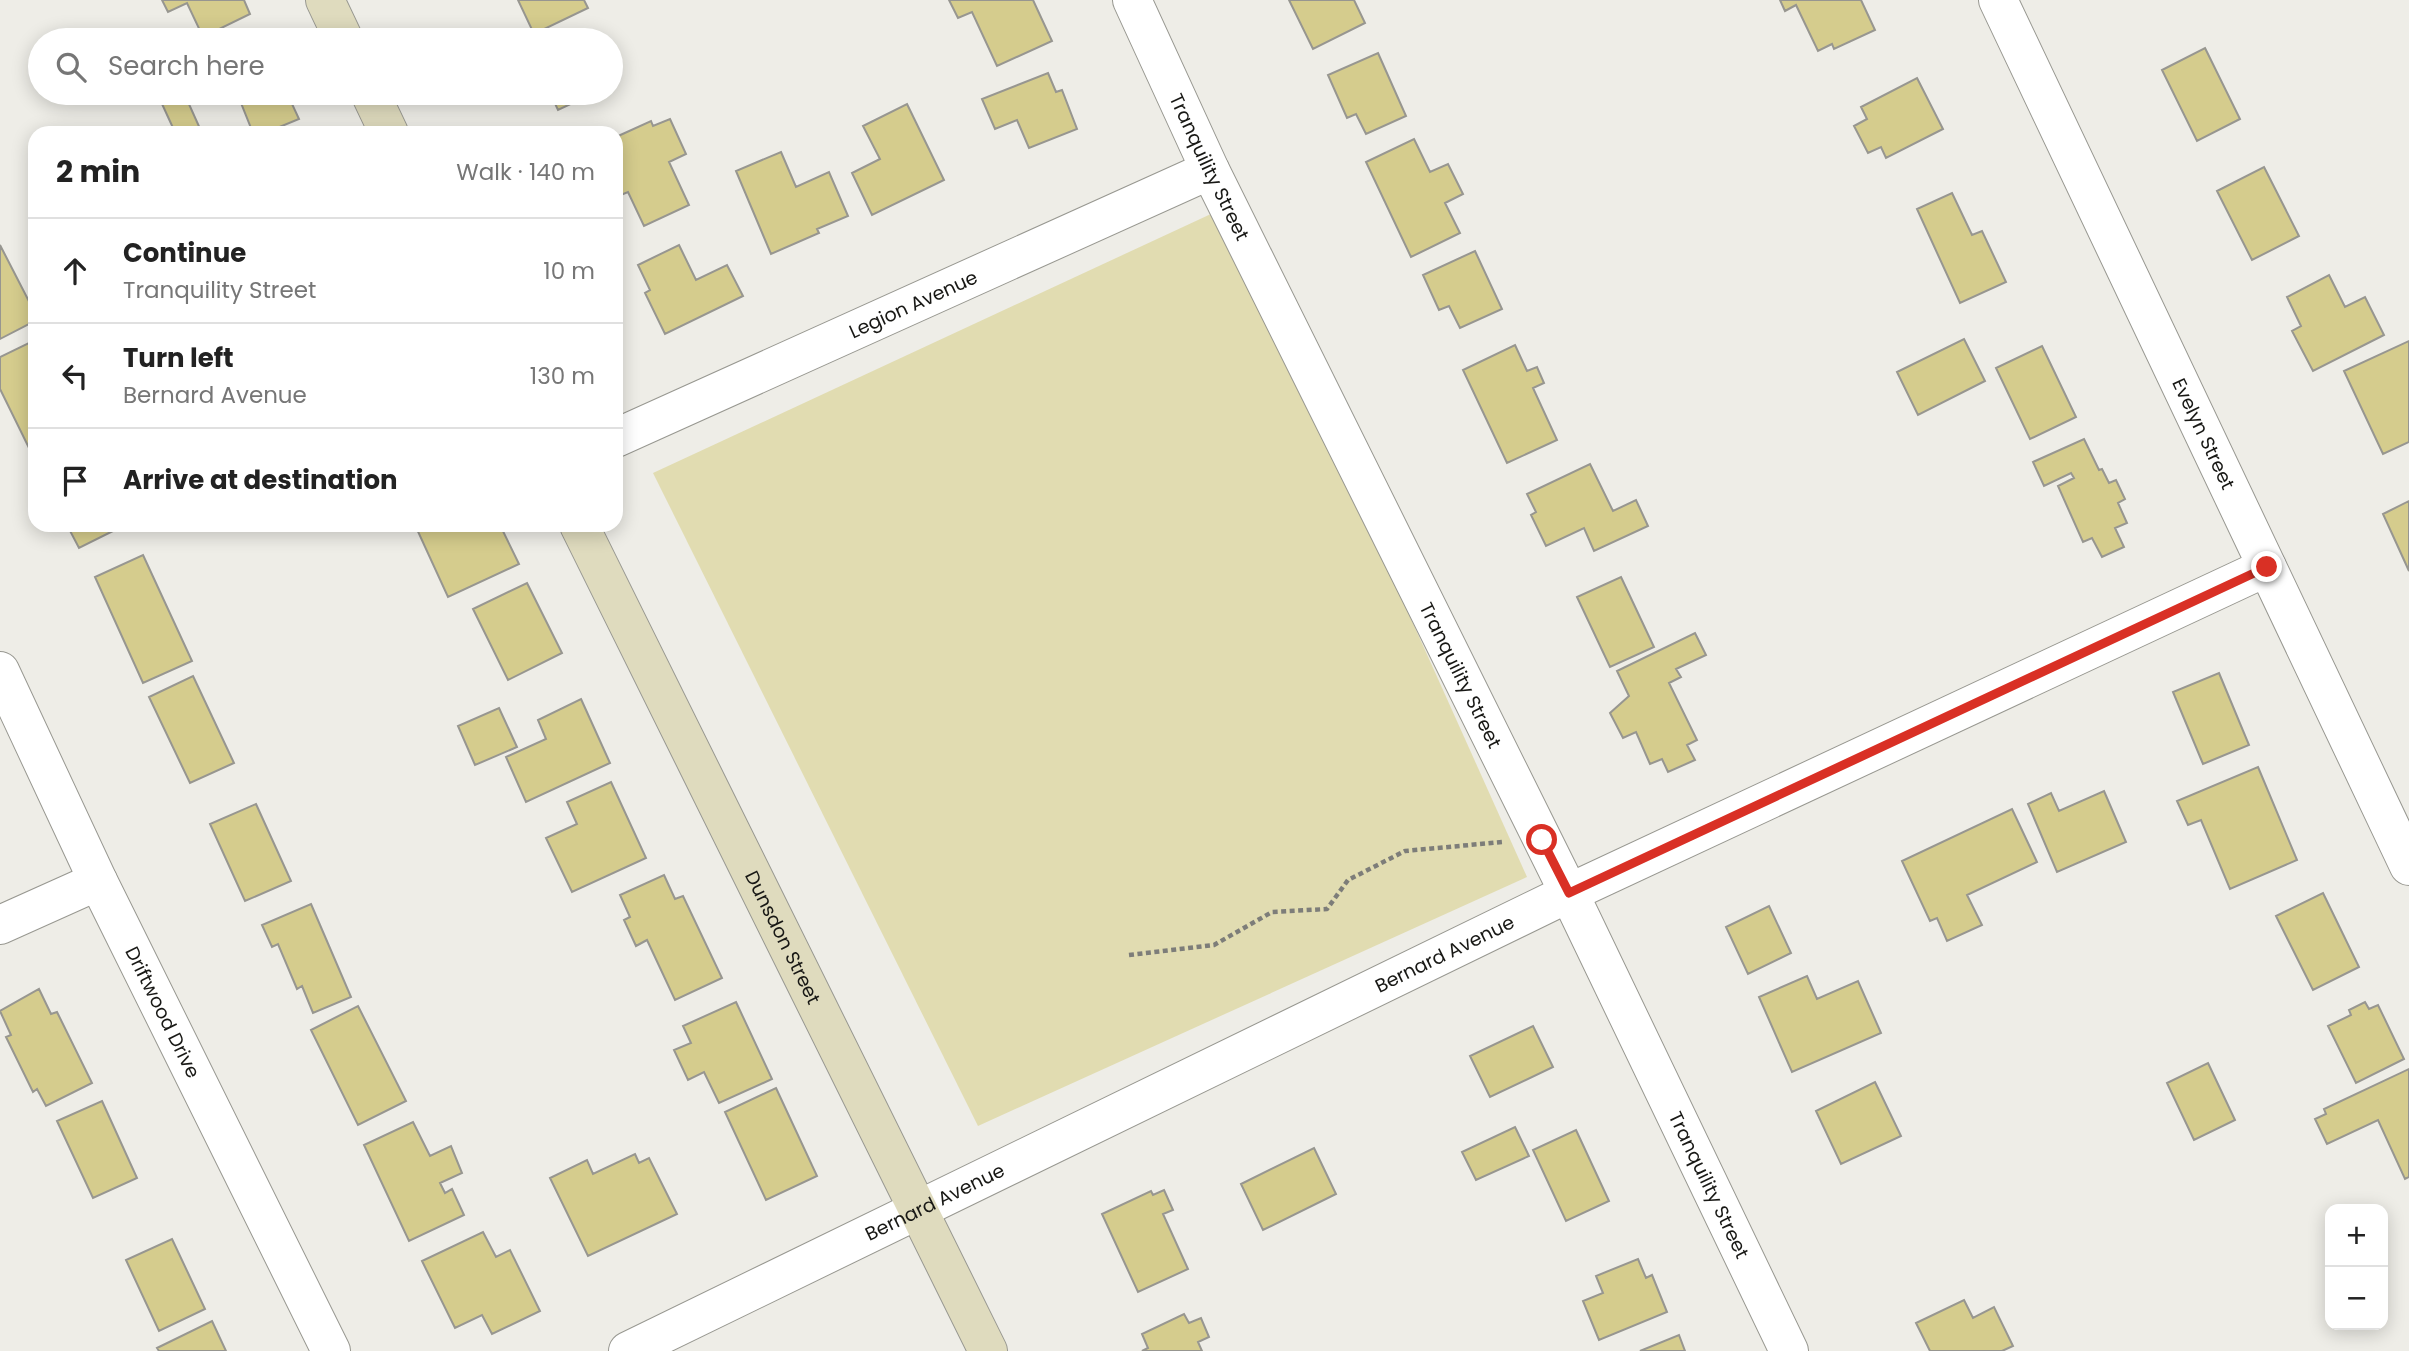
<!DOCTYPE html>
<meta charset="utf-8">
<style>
:root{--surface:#fff;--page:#f2f2f2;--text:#222;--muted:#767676;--line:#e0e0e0}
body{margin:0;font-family:Poppins,sans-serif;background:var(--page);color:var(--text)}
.controls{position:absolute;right:21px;bottom:21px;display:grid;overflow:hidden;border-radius:14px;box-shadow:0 4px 18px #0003}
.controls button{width:63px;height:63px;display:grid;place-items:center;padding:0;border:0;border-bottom:2px solid var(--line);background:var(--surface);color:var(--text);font:35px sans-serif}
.stop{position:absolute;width:21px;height:21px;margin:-16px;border:5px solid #d93025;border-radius:50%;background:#fff}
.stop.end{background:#d93025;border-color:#fff;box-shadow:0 2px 7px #0008}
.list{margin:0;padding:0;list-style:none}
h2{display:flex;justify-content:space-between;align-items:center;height:91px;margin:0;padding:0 28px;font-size:30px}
h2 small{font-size:23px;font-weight:400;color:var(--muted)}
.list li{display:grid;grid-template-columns:46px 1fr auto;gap:21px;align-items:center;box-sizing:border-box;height:105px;padding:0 28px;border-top:2px solid var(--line)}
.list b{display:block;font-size:26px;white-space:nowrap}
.list p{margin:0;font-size:23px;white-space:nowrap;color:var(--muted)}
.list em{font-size:23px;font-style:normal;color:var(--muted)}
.icon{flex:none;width:38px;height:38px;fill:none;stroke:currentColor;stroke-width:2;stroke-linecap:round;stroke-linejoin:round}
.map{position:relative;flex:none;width:2409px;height:1351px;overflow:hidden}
.search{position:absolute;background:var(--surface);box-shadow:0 4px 18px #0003;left:28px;top:28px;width:595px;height:77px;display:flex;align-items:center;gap:18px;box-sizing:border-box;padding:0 24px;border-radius:38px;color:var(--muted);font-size:26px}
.panel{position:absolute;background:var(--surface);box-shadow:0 4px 18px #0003;left:28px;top:126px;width:595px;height:406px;border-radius:21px}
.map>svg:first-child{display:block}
</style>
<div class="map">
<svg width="2409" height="1351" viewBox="0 0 2409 1351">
<rect width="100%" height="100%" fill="#eeede7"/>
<path fill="#e1dcb1" d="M1226,207L1527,877L978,1126L653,473Z"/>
<path fill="#d5cc8d" stroke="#979690" stroke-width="2" d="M162,0H244L250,14L203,37L187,3L168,12Z
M518,0H584L588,8L534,34Z
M949,0H1033L1052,41L997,66L972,12L958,18Z
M1289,0H1354L1365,23L1313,49Z
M1780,0H1861L1875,30L1834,49L1832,44L1818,51L1796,5L1785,11Z
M2205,48L2240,119L2197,141L2162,70Z
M1378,53L1406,116L1366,134L1356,114L1347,118L1328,75Z
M1048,73L1056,92L1062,90L1077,129L1029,148L1017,120L995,129L982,99Z
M1917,78L1943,129L1886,158L1881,147L1868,153L1854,126L1867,119L1861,107Z
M157,93H208L188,102L202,133H166L174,130Z
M237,93H294L297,101L292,104L299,119L265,133H253Z
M550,93H594L558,110Z
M907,104L944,180L872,215L852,173L880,159L863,126Z
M670,119L686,154L669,162L689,205L644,226L628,192L616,197V137L651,121L653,126Z
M1414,139L1430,172L1448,164L1463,194L1445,203L1460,233L1411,257L1366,162Z
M781,152L796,187L829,172L848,216L817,229L819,233L771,254L736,171Z
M2264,167L2299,236L2252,260L2217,191Z
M1952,193L1972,235L1982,231L2006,282L1960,303L1917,209Z
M0,245L35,313V321L0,339Z
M679,245L696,280L727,265L743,296L665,334L645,293L650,290L638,265Z
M1475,251L1502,309L1460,328L1449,306L1439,310L1423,275Z
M2329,275L2345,307L2365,297L2384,335L2313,371L2292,331L2301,326L2287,297Z
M1964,339L1985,381L1918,415L1897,372Z
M35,340V448L30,450L0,389V357Z
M2409,341V442L2383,454L2344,371Z
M1515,345L1527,371L1537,367L1544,383L1533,388L1557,440L1507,463L1463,370Z
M2042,346L2076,417L2030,439L1996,368Z
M2084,439L2099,470L2102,469L2109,483L2116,480L2125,499L2118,503L2127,523L2115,528L2124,547L2102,557L2092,538L2083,542L2058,486L2074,478L2071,473L2044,486L2033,462Z
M1590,464L1613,511L1636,500L1648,526L1594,551L1584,528L1546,546L1531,515L1536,512L1527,494Z
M2409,501V571L2383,514Z
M67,525H125L79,548Z
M415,525H500L519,564L448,597Z
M143,555L192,661L143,683L95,577Z
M1621,577L1654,647L1610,667L1577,597Z
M527,583L562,653L508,680L473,609Z
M1695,633L1706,655L1676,669L1681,677L1669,683L1697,740L1687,745L1695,760L1668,772L1662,759L1650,764L1636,732L1623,738L1610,713L1629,696L1617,671Z
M2219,673L2249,745L2203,764L2173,692Z
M193,676L234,763L190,783L149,697Z
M581,699L610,763L526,802L506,757L546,739L538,720Z
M499,708L517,747L475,765L458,726Z
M2258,767L2297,860L2230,889L2201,820L2188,825L2177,801Z
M611,782L646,858L572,892L546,838L577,824L567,802Z
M2104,791L2126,842L2057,872L2028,804L2051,793L2059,811Z
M256,804L291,881L245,901L210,824Z
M2012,809L2037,862L1967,895L1982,925L1947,941L1937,918L1930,921L1902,861Z
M664,875L675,899L683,896L722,978L675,1000L647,940L636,946L624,920L630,917L620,895Z
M2323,893L2359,967L2313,990L2276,916Z
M311,904L351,997L313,1013L302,986L297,989L278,944L272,947L262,925Z
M1769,906L1791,953L1748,974L1726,927Z
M1807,976L1817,999L1858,981L1881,1033L1792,1072L1759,997Z
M39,989L51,1014L57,1012L92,1083L46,1106L37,1089L33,1092L6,1037L11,1035L0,1011Z
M736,1002L772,1079L719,1103L704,1072L688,1080L674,1050L691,1043L683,1026Z
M2365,1002L2369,1009L2378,1005L2404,1059L2356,1083L2328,1026L2351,1015L2349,1010Z
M358,1006L406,1101L358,1125L311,1030Z
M1533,1026L1553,1067L1490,1097L1470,1056Z
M2208,1063L2235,1120L2194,1140L2167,1083Z
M2409,1069V1177L2405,1179L2378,1120L2327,1144L2315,1119L2326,1114L2324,1109Z
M1875,1082L1901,1136L1841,1164L1816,1111Z
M776,1088L817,1176L766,1200L725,1112Z
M102,1101L137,1178L93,1198L57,1121Z
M413,1122L430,1156L451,1146L462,1173L440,1183L445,1193L452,1189L464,1215L409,1241L364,1145Z
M1515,1127L1529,1156L1476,1180L1462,1152Z
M1576,1130L1609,1201L1566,1221L1533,1150Z
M1314,1148L1336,1194L1263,1230L1241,1184Z
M635,1154L639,1163L649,1158L677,1214L588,1256L550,1178L587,1160L593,1174Z
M1164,1190L1173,1210L1163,1214L1188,1269L1138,1292L1102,1214L1151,1191L1153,1195Z
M483,1232L496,1257L510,1250L540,1311L492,1334L482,1315L455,1328L422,1261Z
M172,1239L205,1309L159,1331L126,1260Z
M1638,1259L1646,1278L1652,1275L1667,1312L1599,1340L1583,1301L1603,1293L1596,1276Z
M1964,1300L1973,1318L1994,1307L2013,1346L2002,1351H1930L1916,1323Z
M1184,1314L1189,1323L1201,1318L1209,1337L1198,1342L1202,1351H1142L1148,1348L1142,1334Z
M212,1321L226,1351H159L157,1348Z
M1679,1335L1685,1351H1640Z"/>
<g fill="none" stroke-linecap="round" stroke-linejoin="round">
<defs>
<g id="minor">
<path id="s1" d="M1132,0L1210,170L1569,893L1789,1351"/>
<path id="s2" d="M1998,0L2409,866"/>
<path id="s3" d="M616,438L1210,170"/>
<path id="s4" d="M0,671L98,881L331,1351"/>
<path d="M0,925L98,881"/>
<path id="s5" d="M628,1351L1569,893L2267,567"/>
</g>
<g id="secondary">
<path d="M325,0L344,40"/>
<path d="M370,93L389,133"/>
<path id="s6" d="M579,525L988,1351"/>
</g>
</defs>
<use href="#minor" stroke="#989891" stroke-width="40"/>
<use href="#secondary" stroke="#989891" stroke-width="40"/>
<path stroke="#7d7d79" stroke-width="4.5" stroke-dasharray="5 3.5" stroke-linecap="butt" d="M1129,955L1214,945L1272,912L1327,909L1348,880L1405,851L1502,842"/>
<use href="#minor" stroke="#fff" stroke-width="38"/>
<use href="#secondary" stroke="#dfdbbe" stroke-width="38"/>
</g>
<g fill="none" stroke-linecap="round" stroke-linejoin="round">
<path stroke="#d93025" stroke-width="9" d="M1542,840L1569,893L2267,567"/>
</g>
<g text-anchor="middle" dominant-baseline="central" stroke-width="7" stroke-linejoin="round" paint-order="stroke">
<g font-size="19" fill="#181815" stroke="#eeede7">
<text stroke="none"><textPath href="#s1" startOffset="184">Tranquility Street</textPath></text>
<text stroke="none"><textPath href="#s3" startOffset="326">Legion Avenue</textPath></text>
<text stroke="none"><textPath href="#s2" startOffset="480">Evelyn Street</textPath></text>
<text stroke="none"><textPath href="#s1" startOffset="751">Tranquility Street</textPath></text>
<text stroke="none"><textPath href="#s6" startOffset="460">Dunsdon Street</textPath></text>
<text stroke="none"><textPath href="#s5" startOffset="908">Bernard Avenue</textPath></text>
<text stroke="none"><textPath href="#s4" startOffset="378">Driftwood Drive</textPath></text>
<text stroke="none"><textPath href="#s1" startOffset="1318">Tranquility Street</textPath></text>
<text stroke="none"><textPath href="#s5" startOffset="341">Bernard Avenue</textPath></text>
</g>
</g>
</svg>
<div class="controls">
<button>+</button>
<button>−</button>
</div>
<div class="stop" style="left:1542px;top:840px"></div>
<div class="stop end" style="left:2267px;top:567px"></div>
<div class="search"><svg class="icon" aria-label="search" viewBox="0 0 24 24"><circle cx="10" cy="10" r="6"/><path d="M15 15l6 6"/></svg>Search here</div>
<section class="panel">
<h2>2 min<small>Walk · 140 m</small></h2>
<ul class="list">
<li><svg class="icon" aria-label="ahead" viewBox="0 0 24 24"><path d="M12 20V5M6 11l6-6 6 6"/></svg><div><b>Continue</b><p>Tranquility Street</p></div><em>10 m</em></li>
<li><svg class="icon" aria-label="left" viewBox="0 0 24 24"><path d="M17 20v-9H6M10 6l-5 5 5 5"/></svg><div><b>Turn left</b><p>Bernard Avenue</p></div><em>130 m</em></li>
<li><svg class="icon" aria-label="arrive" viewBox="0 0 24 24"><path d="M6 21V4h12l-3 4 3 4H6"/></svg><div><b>Arrive at destination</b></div></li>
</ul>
</section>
</div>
